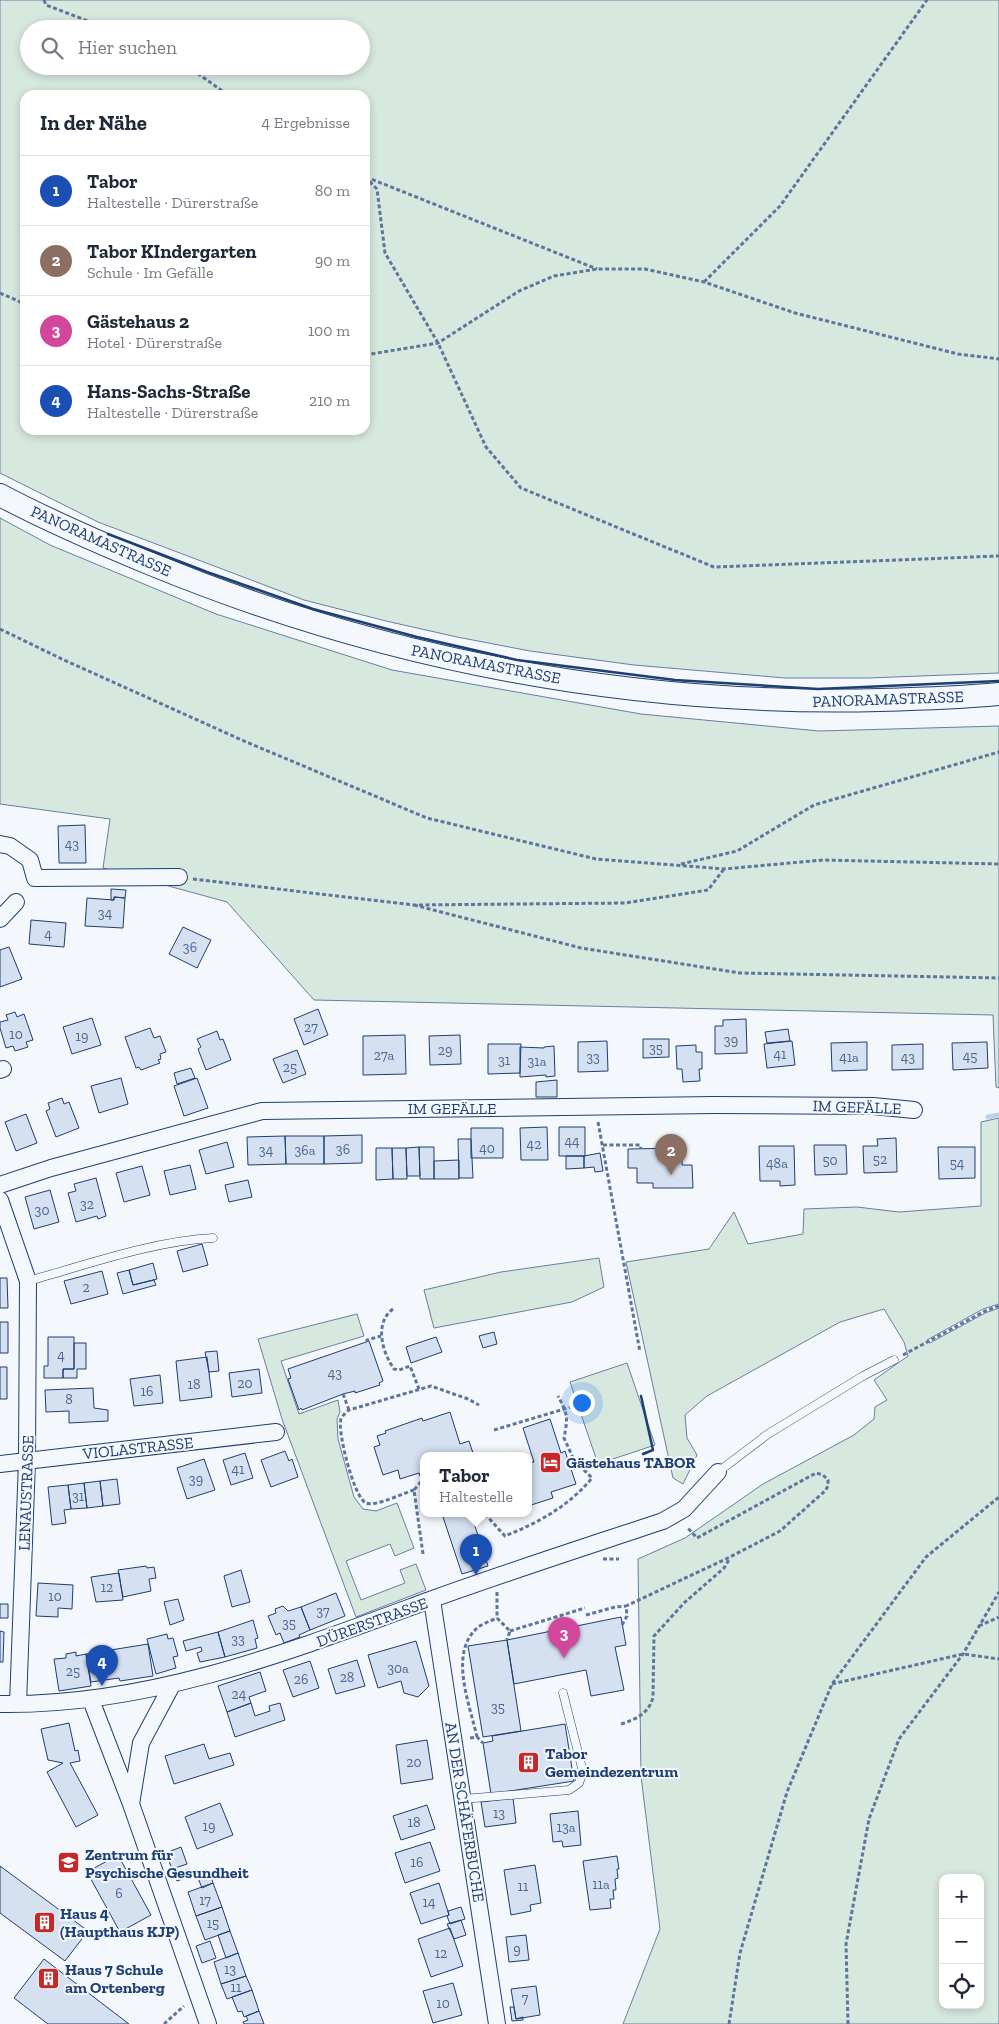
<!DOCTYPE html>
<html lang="de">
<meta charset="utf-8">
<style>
:root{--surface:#fff;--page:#f2f2f3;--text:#1f2937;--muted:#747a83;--line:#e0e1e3;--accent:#2563eb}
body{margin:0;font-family:"Zilla Slab",serif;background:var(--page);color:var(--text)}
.controls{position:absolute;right:15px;bottom:15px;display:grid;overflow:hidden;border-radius:10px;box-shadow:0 2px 8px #0003}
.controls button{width:45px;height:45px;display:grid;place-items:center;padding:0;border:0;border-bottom:1px solid var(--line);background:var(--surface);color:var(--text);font:25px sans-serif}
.you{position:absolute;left:581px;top:1402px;width:18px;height:18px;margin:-12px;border:4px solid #fff;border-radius:50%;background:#1a73e8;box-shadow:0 0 0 8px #1a73e833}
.badge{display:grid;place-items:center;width:32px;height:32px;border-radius:50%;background:var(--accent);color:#fff;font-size:16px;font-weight:700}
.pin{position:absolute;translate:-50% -41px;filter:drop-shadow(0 1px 2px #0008)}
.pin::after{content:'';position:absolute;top:26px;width:18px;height:15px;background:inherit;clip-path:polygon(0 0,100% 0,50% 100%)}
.popup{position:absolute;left:420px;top:1452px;width:112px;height:65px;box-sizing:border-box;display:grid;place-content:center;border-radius:10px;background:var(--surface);filter:drop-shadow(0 1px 4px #0005);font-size:16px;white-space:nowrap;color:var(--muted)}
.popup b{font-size:19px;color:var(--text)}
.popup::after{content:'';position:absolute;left:50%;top:100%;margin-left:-10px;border:10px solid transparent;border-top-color:var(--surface)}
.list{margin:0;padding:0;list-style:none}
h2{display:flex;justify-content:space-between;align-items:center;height:65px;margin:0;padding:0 20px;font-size:21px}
h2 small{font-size:16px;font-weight:400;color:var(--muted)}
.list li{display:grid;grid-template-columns:32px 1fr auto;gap:15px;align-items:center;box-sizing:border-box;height:70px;padding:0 20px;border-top:1px solid var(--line)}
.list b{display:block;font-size:19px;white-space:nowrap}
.list p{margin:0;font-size:16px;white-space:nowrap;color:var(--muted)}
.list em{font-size:16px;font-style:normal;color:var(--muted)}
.icon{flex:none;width:28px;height:28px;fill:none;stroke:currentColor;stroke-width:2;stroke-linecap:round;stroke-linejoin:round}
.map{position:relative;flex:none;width:999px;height:2024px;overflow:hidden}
.search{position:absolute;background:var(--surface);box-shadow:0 2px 8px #0003;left:20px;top:20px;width:350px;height:55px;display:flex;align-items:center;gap:12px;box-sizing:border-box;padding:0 18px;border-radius:28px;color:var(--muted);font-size:19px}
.panel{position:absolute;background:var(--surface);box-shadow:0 2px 8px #0003;left:20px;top:90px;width:350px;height:345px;border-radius:15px}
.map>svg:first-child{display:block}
</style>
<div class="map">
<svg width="999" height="2024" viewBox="0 0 999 2024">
<rect width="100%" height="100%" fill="#f4f7fb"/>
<path fill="#d7e8df" stroke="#687fa3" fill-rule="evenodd" d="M0,0H999V673L868,678H785L634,665L530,651L457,637L386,621L304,600L98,522L0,473ZM29,29H361V66H29ZM25,95H365V430H25Z
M0,518L50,545L216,614L392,670L641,714L819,731L999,726V1088L996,1087L993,1015L314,1000L227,902L103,868L110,819L0,804Z
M999,1118V1304L983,1309L927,1340L930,1343L985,1313L999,1308V2024H623L660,1929L641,1776L638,1559L685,1538L763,1484L854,1435L874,1419L875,1407L887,1400L874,1380L908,1356L904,1342L884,1309L840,1322L707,1396L685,1415L687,1438L697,1455L683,1484L673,1478L626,1262L709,1249L734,1212L748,1244L803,1234L804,1209L857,1207L899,1212L981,1206V1122ZM943,1878H980V2005H943Z
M599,1258L604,1287L572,1302L434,1328L424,1290L501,1272Z
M357,1314L364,1336L281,1361L299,1414L338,1400L340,1412L337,1419L338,1439L354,1497L363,1509L376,1511L397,1503L414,1548L395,1556L390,1544L346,1561L361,1600L405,1583L400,1570L416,1564L426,1590L356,1617L282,1419L258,1339Z
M627,1363L655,1445L598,1464L570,1382Z"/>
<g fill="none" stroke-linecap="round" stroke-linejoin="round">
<path stroke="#bed0e5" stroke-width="5" d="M988,1117L999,1115"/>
</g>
<path fill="#d5e0f0" stroke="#1d3f73" d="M85,825L86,863H59L58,826Z
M111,889L126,890L125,898L114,897V900H111Z
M114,897L125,898L123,928L85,926L87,898L114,900Z
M31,920L66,923L64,947L29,944Z
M183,927L211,940L197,968L169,954Z
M9,947L22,979L0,987V950Z
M318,1009L328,1035L304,1045L294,1019Z
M15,1012L17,1017L24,1014L33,1040L26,1042L28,1047L15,1051L13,1046L6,1048L0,1028V1022L8,1020L6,1015Z
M92,1018L101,1045L72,1054L63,1027Z
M746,1019L747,1053L715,1054V1026H723V1020Z
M150,1028L154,1038L160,1036L166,1052L160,1054L161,1059L158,1060L160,1063L141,1070L139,1067L136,1068L125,1037Z
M788,1029L790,1041L767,1043L765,1032Z
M217,1031L220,1040L223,1039L231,1060L206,1070L198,1049L201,1047L197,1039Z
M405,1035L406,1074L363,1075V1036Z
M460,1035L461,1064L430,1065L429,1036Z
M643,1039H669V1057L643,1058Z
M607,1041L608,1071L578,1072V1042Z
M792,1041L795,1065L767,1068L764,1044Z
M867,1042V1070L832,1071L831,1043Z
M987,1042L988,1068L953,1070L952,1043Z
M488,1044H521L520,1073L488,1074Z
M923,1044V1069L892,1070V1045Z
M696,1045V1052H702V1069H699L700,1081L683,1082L682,1069H677L676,1046Z
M554,1046L555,1076L546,1077V1075L520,1077V1047L544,1048V1047Z
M297,1050L306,1074L283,1083L273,1059Z
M191,1068L195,1078L177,1084L174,1073Z
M121,1078L128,1104L99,1113L91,1086Z
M197,1078L208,1108L184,1116L174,1086Z
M557,1080V1097H536V1082Z
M62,1098L64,1104L69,1102L79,1128L56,1137L46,1111L50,1109L48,1103Z
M26,1114L37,1143L16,1151L5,1122Z
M547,1127L548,1160H521L520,1128Z
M559,1127H585V1156H559Z
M471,1128H503V1158H471Z
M362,1135V1163L324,1164V1136Z
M285,1136L286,1164L248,1165L247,1137Z
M285,1136H324V1164H286Z
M896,1138L897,1172L864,1173L863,1146H878L877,1139Z
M458,1139H471L473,1178H459Z
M227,1142L234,1167L206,1174L199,1150Z
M814,1145H846L847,1174L815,1175Z
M759,1146H794L795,1185L780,1186V1181H760Z
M419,1147L420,1176H407L406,1148Z
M419,1147H434V1179H420Z
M938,1147H975V1178L939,1179Z
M376,1148H392L393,1179L376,1180Z
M392,1148H406L407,1179H393Z
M682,1148V1165H692L693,1188H653V1183H637V1168H628V1149Z
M600,1153L603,1171L595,1172L594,1167L584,1168V1156Z
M566,1156H584V1168L566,1169Z
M459,1160V1179H434V1161Z
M190,1165L196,1189L170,1195L164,1171Z
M142,1166L150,1195L124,1202L116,1173Z
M96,1178L106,1216L98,1219L97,1216L76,1222L68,1193L76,1191L74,1184Z
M248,1180L252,1197L229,1202L225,1185Z
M50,1190L59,1222L34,1229L25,1197Z
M202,1244L208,1265L183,1272L177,1251Z
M153,1263L157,1279L133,1285L129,1270Z
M129,1270L133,1285L154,1280L156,1285L123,1294L117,1273Z
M102,1271L108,1294L71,1304L64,1281Z
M0,1278H7L8,1308H0Z
M0,1322H8V1353H0Z
M494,1332L497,1344L483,1348L479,1336Z
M48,1337H74V1369H63V1378H44V1366H48Z
M436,1337L442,1352L411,1363L406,1347Z
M369,1341L383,1381L379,1383L380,1385L355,1393V1391L343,1394L302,1410L301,1408L299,1410L288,1379L291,1378L288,1369Z
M74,1343H86V1369H77V1378H63V1369H74Z
M217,1351L219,1371L209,1372L205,1352Z
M207,1357L212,1397L180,1401L176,1361Z
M0,1367H7V1399H0Z
M259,1369L262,1393L232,1397L229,1373Z
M160,1375L163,1403L134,1406L130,1379Z
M93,1388L94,1408L108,1410V1421L69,1423V1411L46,1412L45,1390Z
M450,1412L460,1444L469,1441L474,1456H424V1475L420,1476L419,1473L400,1479L398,1470L383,1475L374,1447L380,1445L377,1436L386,1433L385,1431L422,1418L423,1421Z
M550,1419L561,1453L565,1451L576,1484L551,1492L553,1498L528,1506V1463L534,1462L523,1428Z
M285,1451L289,1461L292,1459L298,1477L271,1487L261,1460Z
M245,1453L253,1478L231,1485L223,1460Z
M204,1459L215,1490L187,1499L177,1468Z
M117,1479L120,1504L103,1506L100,1481Z
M100,1481L103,1506L87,1508L84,1483Z
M84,1483L87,1508L71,1509L68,1485Z
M68,1485L71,1509L64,1510L66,1523L52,1525L48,1487Z
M442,1514H471L488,1566L462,1574Z
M146,1566L147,1568L154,1567L156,1578L149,1579L151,1591L123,1597L118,1570Z
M241,1570L250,1602L232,1607L224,1576Z
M119,1573L123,1600L96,1602L91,1577Z
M38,1583L73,1585L72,1609L58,1608V1617L36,1616Z
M336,1593L345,1616L310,1630L301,1607Z
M178,1599L184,1620L170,1625L164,1602Z
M0,1604H8V1618H0Z
M283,1606L288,1611L301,1607L310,1630L299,1635L300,1637L284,1643L280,1633L276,1635L268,1616L276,1613L275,1609Z
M621,1617L626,1645L615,1647L624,1690L591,1696L586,1670L514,1684L507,1640Z
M253,1620L258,1638L255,1639L257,1648L225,1657L218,1632Z
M0,1631L4,1632L3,1662H0Z
M218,1632L225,1657L200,1662L197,1653L202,1651L201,1647L186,1651L183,1641Z
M167,1634L168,1639L173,1638L178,1656L173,1657L176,1668L156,1674L147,1639Z
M507,1640L521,1731L483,1737L468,1646Z
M416,1641L429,1686L418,1697L404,1693L401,1681L378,1688L368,1655Z
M148,1644L153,1676L120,1681L119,1678L91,1682L86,1654Z
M76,1652V1656L86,1654L91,1686L59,1691L54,1659L66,1658V1654Z
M357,1660L365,1686L336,1694L328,1669Z
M310,1661L319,1688L293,1697L283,1670Z
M260,1672L266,1691L249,1697L251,1703L227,1712L218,1686Z
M251,1703L255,1716L270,1711L269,1706L280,1703L285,1720L235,1737L227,1712Z
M69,1723L75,1751L78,1750L80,1761L70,1763L98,1815L76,1827L47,1772L63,1763L48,1760L41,1729Z
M565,1724L574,1781L491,1794L483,1743L493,1741L492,1736Z
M427,1740L433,1779L401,1784L396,1745Z
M204,1744L209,1759L230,1753L234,1765L174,1784L165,1756Z
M513,1798L516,1823L485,1827L481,1802Z
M220,1803L233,1835L197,1849L185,1817Z
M427,1805L435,1829L401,1840L393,1816Z
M578,1811L581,1845L563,1847L562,1841L553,1842L550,1814Z
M430,1842L440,1871L405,1883L395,1853Z
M181,1847L187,1864L172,1869L166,1853Z
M118,1855L151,1915L120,1932L87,1872Z
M617,1856L619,1869H617L618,1878L615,1879L616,1890H613L614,1899H610L611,1908L590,1910L583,1861Z
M535,1865L541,1903L530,1905L531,1911L511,1915L504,1870Z
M0,1866L88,1931L65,1961L0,1913Z
M189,1869L191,1876L177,1881L174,1874Z
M210,1873L213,1883L202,1888L198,1878Z
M213,1883L222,1907L196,1916L188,1892Z
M439,1883L449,1915L421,1924L410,1893Z
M222,1907L230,1931L205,1940L196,1916Z
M461,1907L465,1919L450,1924L447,1916L449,1915L448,1911Z
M461,1920L466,1935L454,1939L447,1924Z
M450,1928L463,1966L431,1977L418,1939Z
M230,1931L238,1953L226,1958L218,1935Z
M526,1935L529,1960L509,1962L506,1937Z
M210,1941L216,1958L202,1963L196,1946Z
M238,1953L246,1976L221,1984L214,1962Z
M44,1959L129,2024H48L14,1998Z
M246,1976L252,1990L227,1999L221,1984Z
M453,1983L462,2015L433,2023L423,1991Z
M536,1986L540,2015L516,2019L511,1989Z
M252,1990L259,2011L244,2017L242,2011L238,2012L232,1997Z
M510,2007H514L516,2019L523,2017V2020L512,2021Z
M259,2011L264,2024H244L243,2022L248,2020L246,2016Z"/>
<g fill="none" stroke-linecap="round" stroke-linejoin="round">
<defs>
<path id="lane" d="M28,1281C86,1265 153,1241 213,1238
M718,1472L768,1434L863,1376L894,1360
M463,1799L569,1790L579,1783L583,1772L563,1693"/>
<path id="street" d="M0,844L10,846L30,860L35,878L179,877
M0,919L16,902
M0,1070L3,1069
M0,1185L51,1168L262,1111L714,1105L873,1106L914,1110
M0,1200L28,1281L27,1461L18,1704
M0,1464L276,1432
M432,1600L497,2024
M91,1700L131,1804L208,2024
M0,1704C151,1706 291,1651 430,1600C507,1572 585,1547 663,1521L684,1509L718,1472
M131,1804L141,1743L172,1685"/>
<path id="secondary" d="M0,495C49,521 100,543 151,564C385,660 627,706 880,700C920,699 959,698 999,694"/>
</defs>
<use href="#lane" stroke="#1d3f73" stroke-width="9"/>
<use href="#street" stroke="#1d3f73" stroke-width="18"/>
<use href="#secondary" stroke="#1d3f73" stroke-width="24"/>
<path stroke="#5e769c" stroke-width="3" stroke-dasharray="4 2.5" stroke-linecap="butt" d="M44,0L46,5L109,29
M187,66L228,95
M365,177L377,189L385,253L438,343L486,447L521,488L714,567L999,556
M366,177L597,269
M704,282L780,206L927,0
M0,293L25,304
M365,355L438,343L519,291L554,276L597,269H645L704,282L795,313L958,354L999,359
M0,629L64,660L244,741L427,818L596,859L724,869L823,860L999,864
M681,864L737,851L814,805L999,752
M193,879L414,905L625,903L708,890L724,869
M414,905L581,948L740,973L999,978
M598,1122L640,1352
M603,1145H640L641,1149
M393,1309C374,1323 382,1352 394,1369L399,1370L410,1366L419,1389
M367,1342V1340L381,1336
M903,1355L985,1311L999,1306
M343,1394L349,1410
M494,1430L581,1404
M414,1490C403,1493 376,1507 366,1503C354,1498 337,1431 341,1419C343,1415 346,1412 349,1410L431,1386L468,1399L479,1405
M485,1514L505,1536C538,1523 569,1506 592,1478L574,1460L564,1438C568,1417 568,1415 558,1396
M423,1554L414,1490L424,1478
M603,1559H619
M497,1592V1618L510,1631L507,1640
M586,1615L615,1607L626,1606
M622,1625L627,1616L626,1606L730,1557L780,1531L825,1491L828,1486V1480L823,1475L816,1473L697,1538L687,1527
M979,1626L999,1617
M510,1631L585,1608
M832,1684L963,1654L999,1659
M621,1724C637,1719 649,1713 653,1697L654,1636L684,1603L724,1568L730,1558
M477,1737C470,1705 449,1655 476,1629C481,1624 491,1621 497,1618
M470,1738L477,1737L483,1743
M164,2024L184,2006
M729,2024L740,1953L787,1792L832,1684L926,1557L999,1497
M848,2024L846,1944L869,1819L899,1739L963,1654L999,1592"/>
<use href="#lane" stroke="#f4f7fb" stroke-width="8"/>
<use href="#street" stroke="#f4f7fb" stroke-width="16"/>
<use href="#secondary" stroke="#f4f7fb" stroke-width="22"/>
<path stroke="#1d3f73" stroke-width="2.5" d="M108,534L207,572L313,609L417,637L517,660L675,680L818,689L999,681
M641,1396L653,1450L643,1454"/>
</g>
<defs>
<symbol id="hotel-square" viewBox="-11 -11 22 22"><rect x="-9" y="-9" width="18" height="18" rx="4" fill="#c62828" stroke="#f4f7fb"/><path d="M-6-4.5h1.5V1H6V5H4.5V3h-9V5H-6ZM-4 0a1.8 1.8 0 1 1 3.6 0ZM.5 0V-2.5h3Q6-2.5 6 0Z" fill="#fff"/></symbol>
<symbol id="building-square" viewBox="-11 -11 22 22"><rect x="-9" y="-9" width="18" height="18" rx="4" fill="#c62828" stroke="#f4f7fb"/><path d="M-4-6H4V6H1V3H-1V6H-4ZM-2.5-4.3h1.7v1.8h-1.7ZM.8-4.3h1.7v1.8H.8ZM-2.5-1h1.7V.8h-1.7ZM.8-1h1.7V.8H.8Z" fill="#fff"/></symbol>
<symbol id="university-square" viewBox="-11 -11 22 22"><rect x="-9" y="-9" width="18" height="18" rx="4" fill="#c62828" stroke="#f4f7fb"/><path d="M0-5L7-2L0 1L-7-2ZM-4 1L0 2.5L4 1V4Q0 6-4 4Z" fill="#fff"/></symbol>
</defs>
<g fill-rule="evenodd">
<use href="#hotel-square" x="538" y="1450" width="25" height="25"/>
<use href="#building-square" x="516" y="1750" width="25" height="25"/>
<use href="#university-square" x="56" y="1850" width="25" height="25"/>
<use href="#building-square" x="32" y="1910" width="25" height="25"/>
<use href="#building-square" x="36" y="1966" width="25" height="25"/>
</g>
<g text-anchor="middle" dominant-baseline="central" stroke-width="4" stroke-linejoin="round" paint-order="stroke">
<g font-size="14" fill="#4b6792">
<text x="72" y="844">43</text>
<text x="105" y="913">34</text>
<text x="48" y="934">4</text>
<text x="190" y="947">36</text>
<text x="311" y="1027">27</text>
<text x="16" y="1034">10</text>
<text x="82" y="1036">19</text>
<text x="731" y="1040">39</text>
<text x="656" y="1048">35</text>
<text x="445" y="1050">29</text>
<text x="780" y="1054">41</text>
<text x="384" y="1055">27a</text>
<text x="970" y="1056">45</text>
<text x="593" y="1057">33</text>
<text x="849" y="1057">41a</text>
<text x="908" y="1057">43</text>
<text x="504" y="1060">31</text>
<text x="537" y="1061">31a</text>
<text x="290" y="1067">25</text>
<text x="572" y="1141">44</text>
<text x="534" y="1144">42</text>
<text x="487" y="1148">40</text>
<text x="343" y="1149">36</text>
<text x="266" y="1150">34</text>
<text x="305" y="1150">36a</text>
<text x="880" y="1159">52</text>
<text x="830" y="1160">50</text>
<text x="777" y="1163">48a</text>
<text x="957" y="1163">54</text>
<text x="87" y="1204">32</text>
<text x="42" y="1210">30</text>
<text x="86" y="1287">2</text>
<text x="61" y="1355">4</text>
<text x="335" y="1373">43</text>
<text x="245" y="1383">20</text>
<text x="194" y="1384">18</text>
<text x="147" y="1391">16</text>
<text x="69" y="1399">8</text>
<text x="238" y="1469">41</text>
<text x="196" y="1479">39</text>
<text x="78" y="1496">31</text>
<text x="107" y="1587">12</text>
<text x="55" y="1596">10</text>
<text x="323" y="1611">37</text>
<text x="289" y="1623">35</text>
<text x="238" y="1639">33</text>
<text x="398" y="1668">30a</text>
<text x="73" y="1671">25</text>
<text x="347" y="1677">28</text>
<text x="301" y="1679">26</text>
<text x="239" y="1694">24</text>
<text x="498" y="1707">35</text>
<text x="414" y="1762">20</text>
<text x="499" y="1813">13</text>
<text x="414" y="1822">18</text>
<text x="209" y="1826">19</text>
<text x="566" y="1827">13a</text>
<text x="417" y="1862">16</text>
<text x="601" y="1884">11a</text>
<text x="523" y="1886">11</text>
<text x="119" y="1893">6</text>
<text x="205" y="1900">17</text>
<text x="429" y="1902">14</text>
<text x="213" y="1923">15</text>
<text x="517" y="1949">9</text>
<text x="441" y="1953">12</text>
<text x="230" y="1969">13</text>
<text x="236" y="1987">11</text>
<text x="525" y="1998">7</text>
<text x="443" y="2003">10</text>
</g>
<g font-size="16" fill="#1d3f73" stroke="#f4f7fb">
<text transform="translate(101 541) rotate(24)">PANORAMASTRASSE</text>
<text transform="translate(486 664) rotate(11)">PANORAMASTRASSE</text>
<text transform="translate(888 699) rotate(-2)">PANORAMASTRASSE</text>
<text transform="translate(857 1107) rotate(2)">IM GEFÄLLE</text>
<text x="452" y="1108">IM GEFÄLLE</text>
<text transform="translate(138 1448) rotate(-6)">VIOLASTRASSE</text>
<text transform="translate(26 1493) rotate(-88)">LENAUSTRASSE</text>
<text transform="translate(372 1622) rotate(-20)">DÜRERSTRASSE</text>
<text transform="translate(465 1812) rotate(81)">AN DER SCHÄFERBUCHE</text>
</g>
<g font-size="16" font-weight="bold" fill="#1d3f73" stroke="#f4f7fb" text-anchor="start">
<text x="566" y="1462">Gästehaus TABOR</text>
<text x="545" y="1753">Tabor<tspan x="545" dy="18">Gemeindezentrum</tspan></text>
<text x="85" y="1854">Zentrum für<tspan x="85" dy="18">Psychische Gesundheit</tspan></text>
<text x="60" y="1913">Haus 4<tspan x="60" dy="18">(Haupthaus KJP)</tspan></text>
<text x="65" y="1969">Haus 7 Schule<tspan x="65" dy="18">am Ortenberg</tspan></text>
</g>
</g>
</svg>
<div class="controls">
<button>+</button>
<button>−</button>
<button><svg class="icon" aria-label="locate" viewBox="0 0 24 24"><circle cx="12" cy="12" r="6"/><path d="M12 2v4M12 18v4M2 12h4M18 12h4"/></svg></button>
</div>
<div class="you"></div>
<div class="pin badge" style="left:476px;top:1575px;background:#1a4fb4">1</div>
<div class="popup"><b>Tabor</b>Haltestelle</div>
<div class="pin badge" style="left:671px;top:1175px;background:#8d6e63">2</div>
<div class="pin badge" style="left:564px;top:1658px;background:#d1479c">3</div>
<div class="pin badge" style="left:102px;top:1686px;background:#1a4fb4">4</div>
<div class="search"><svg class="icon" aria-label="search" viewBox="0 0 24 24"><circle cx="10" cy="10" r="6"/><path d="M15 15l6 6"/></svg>Hier suchen</div>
<section class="panel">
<h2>In der Nähe<small>4 Ergebnisse</small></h2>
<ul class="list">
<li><span class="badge" style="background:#1a4fb4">1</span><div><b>Tabor</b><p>Haltestelle · Dürerstraße</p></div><em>80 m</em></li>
<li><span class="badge" style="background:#8d6e63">2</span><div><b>Tabor KIndergarten</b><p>Schule · Im Gefälle</p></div><em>90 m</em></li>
<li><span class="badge" style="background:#d1479c">3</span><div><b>Gästehaus 2</b><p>Hotel · Dürerstraße</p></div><em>100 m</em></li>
<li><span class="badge" style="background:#1a4fb4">4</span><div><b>Hans-Sachs-Straße</b><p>Haltestelle · Dürerstraße</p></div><em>210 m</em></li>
</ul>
</section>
</div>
